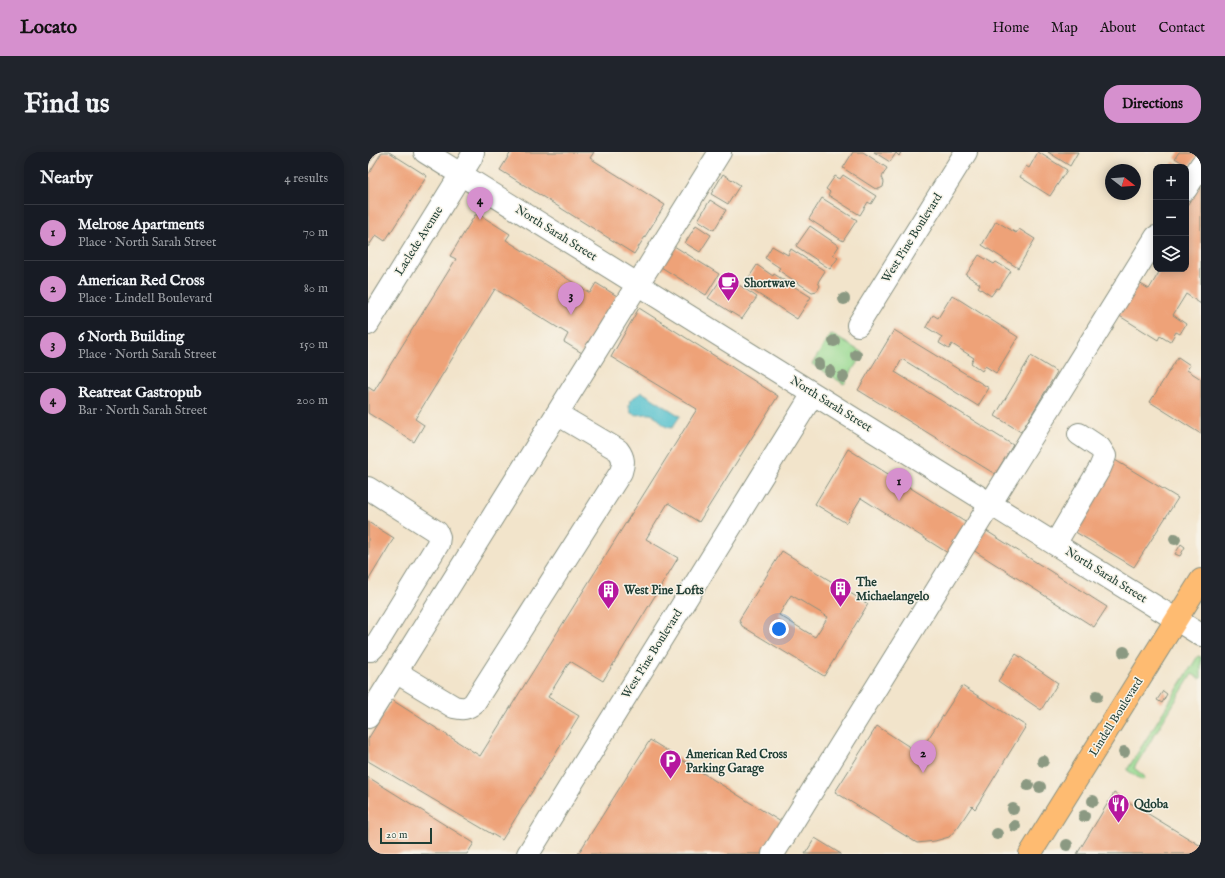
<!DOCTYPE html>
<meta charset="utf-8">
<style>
:root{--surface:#171b24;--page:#20242c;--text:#f1f3f6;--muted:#9ea1a6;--line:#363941;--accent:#d690ce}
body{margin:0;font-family:"IM FELL English",serif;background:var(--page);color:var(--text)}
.controls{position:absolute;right:12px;top:12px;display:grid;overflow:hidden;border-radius:8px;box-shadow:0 2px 10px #0003}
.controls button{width:36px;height:36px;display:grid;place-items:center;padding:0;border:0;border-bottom:1px solid var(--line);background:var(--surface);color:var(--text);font:20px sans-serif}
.compass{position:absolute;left:737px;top:12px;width:36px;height:36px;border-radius:50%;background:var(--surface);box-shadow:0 2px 10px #0003;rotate:107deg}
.scale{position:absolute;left:12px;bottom:10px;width:52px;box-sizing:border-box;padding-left:4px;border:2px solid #1f3d34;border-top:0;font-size:11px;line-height:14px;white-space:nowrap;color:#1f3d34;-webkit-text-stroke:3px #f7f3e8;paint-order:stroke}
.you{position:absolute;left:411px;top:477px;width:14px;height:14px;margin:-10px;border:3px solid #fff;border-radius:50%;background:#1a73e8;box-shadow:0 0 0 6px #1a73e833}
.badge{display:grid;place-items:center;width:26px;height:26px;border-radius:50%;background:var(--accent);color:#111;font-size:13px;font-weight:700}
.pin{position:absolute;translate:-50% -33px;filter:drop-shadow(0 1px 2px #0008)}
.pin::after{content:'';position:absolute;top:21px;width:14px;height:12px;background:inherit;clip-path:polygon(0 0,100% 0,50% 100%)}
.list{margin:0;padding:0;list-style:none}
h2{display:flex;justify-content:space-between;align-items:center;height:52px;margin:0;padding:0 16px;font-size:17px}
h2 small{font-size:13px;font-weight:400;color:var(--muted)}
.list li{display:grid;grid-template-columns:26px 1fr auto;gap:12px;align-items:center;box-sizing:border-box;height:56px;padding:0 16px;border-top:1px solid var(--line)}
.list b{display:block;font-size:15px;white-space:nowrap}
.list p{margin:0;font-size:13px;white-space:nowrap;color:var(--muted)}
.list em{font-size:13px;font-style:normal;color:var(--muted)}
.icon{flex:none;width:22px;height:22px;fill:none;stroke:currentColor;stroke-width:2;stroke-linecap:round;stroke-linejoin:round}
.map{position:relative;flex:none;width:833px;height:702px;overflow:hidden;border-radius:16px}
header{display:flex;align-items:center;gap:24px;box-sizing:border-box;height:56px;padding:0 20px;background:var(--accent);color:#111}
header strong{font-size:19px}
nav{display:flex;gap:22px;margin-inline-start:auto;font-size:14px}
.intro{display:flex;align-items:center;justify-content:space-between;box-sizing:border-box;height:96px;padding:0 24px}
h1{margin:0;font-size:28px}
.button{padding:10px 18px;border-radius:16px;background:var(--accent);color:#111;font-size:14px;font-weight:700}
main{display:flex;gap:24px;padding:0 24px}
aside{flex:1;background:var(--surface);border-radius:16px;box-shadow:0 2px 10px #0003}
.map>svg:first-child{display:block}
</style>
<header>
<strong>Locato</strong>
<nav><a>Home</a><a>Map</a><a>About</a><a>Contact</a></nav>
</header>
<div class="intro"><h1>Find us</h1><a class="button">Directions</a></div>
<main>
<aside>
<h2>Nearby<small>4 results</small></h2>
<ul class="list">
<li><span class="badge">1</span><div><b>Melrose Apartments</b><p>Place · North Sarah Street</p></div><em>70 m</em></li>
<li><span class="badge">2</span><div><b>American Red Cross</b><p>Place · Lindell Boulevard</p></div><em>80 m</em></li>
<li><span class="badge">3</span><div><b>6 North Building</b><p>Place · North Sarah Street</p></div><em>150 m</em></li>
<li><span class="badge">4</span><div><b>Reatreat Gastropub</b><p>Bar · North Sarah Street</p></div><em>200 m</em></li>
</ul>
</aside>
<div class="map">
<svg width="833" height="702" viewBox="0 0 833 702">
<rect width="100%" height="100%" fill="#f7f3e8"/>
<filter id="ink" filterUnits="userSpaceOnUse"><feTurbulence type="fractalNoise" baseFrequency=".025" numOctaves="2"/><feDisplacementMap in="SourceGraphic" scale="8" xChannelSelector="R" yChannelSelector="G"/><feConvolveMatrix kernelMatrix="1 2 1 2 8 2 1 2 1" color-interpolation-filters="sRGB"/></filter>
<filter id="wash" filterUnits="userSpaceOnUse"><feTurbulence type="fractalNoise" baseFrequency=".012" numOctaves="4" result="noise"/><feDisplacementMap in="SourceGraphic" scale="16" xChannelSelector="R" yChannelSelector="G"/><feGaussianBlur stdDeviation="0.9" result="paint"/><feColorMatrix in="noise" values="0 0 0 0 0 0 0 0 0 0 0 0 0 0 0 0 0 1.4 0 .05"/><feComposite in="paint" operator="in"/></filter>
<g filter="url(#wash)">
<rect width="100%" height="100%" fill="#f2e4cb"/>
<path fill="#97d990" stroke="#5b8b62" d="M463,182L495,201L476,232L444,212Z
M830,504L833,505V527L824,522L766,616L776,624L777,627L774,628L759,618Z"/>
<path fill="#54c1ce" stroke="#3a7f81" d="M274,240L312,264L304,276C292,276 293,264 282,262C275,261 270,265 263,261L261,255L262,248Z"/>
<g id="blocks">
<path fill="#eea278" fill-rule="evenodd" d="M0,0H9L0,13Z
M14,0H21L59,24L17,89L8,83L0,95V23Z
M143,0H226L222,6L297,53L266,102L132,18Z
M485,0H495L519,16L514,25L516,30L515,35L511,37L506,36L475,16Z
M506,0H533L531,4L528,1L522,10Z
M670,0L699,18L682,44L652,25L658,14L661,16Z
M680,0H710L702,14Z
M811,0H831L821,15L807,6Z
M806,10L814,15H802Z
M355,22L372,33L360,52L343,42Z
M475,23L508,44L503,52L500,50L492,63L460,43L462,40L458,37L467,24L472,27Z
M833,31V152L818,142L805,163L818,172L812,182L808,180L802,190L792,184L790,188L750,163L771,131L781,137L793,117H818V55Z
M454,46L489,68L475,89L441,67Z
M342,48L358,58L346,78L330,68Z
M107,63H112L142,82L138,88L222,141L228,131L249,144L214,201L196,190L200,182L127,137L47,267L56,273L46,290L0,261V235L6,239L88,107L82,104Z
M628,69L648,81L651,77L667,87L650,116L614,93Z
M328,73L343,83L332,100L317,91Z
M442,74L471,94L465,103L470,106L462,117L428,94Z
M306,94L351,122L338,143L293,115Z
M404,94L420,103L423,97L457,119L450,130L452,134L449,139L444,140L410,118L412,116L397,106Z
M611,103L626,112L628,110L643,119L631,137L629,136L623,144L610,135L612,132L598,123Z
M389,113L405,124L406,122L443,145L429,167L376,133Z
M356,123L389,145L374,167L340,146Z
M584,143L650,185L628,221L617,214L614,219L603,211L606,206L584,192L581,197L571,191L574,185L558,175L565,163L570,166Z
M271,156L410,244L331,370L300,351L278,387L310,406L235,529L202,509L180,545L211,564L134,688L0,609V587L24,548L112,604L329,257L243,205Z
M526,178L621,236L610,254L534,207L527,220L645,293L627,322L490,238Z
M663,204L689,220L653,280L627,264Z
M810,205L822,213L819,218L833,227V282L782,250Z
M480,297L602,373L583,403L493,346L478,371L447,352Z
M747,308L810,346L766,415L704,378Z
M0,370L26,386L0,429Z
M617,378L739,455L726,475L605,398Z
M813,392L817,395L812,404L807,402Z
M414,399L500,452L456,524L374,474L371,468ZM423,443L460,465L447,485L411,463Z
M648,502L690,531L673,558L630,529Z
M594,534L658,574L607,657L604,654L590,675L581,685L567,689L549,691L467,640L509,574L551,601Z
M795,539L799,542L794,551L789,548Z
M282,588L413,670L393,702H210Z
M0,625L106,691L99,702H0Z
M746,641L833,694V702H709Z
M447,686L473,702H437Z"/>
</g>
</g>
<g filter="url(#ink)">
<use href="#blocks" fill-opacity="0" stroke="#889080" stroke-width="1"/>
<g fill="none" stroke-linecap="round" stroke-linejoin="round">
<defs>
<path id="minor" d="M57,0L833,483
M818,37L833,13
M0,172L103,6L105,0
M490,173L598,0
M0,336L69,380L71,385L70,392L8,493L3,498H0
M687,392L732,316L737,304L732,296L711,282
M28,520L86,555C95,557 99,557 106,551L253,320C256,311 256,306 250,298L189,262
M0,565L352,0
M160,702L445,242
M405,702L788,85"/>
<path id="major" d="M662,702L833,428"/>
</defs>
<use href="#minor" stroke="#889080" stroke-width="24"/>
<use href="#major" stroke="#889080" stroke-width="24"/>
<use href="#minor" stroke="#fff" stroke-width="22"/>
<use href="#major" stroke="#febb71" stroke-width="22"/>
</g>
<g fill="#8b9982">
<circle cx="476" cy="147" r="6"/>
<circle cx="466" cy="189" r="6"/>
<circle cx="488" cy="203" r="6"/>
<circle cx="451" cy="212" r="6"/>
<circle cx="462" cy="219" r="6"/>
<circle cx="475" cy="225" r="6"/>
<circle cx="807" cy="387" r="6"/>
<circle cx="756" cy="500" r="6"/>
<circle cx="729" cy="544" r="6"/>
<circle cx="756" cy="600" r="6"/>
<circle cx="675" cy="609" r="6"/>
<circle cx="660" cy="633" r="6"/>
<circle cx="672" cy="635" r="6"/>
<circle cx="725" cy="649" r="6"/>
<circle cx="645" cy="657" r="6"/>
<circle cx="716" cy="664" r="6"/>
<circle cx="647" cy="674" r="6"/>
<circle cx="629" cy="682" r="6"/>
<circle cx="699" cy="693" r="6"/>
</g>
</g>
<defs>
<symbol id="cafe-pin" viewBox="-11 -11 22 30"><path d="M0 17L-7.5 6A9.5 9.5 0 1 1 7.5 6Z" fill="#b5179e" stroke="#f7f3e8"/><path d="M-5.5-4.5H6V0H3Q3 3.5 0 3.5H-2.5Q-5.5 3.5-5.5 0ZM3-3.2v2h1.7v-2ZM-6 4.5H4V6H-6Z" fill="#fff"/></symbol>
<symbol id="building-pin" viewBox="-11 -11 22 30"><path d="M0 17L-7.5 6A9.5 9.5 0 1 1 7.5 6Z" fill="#b5179e" stroke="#f7f3e8"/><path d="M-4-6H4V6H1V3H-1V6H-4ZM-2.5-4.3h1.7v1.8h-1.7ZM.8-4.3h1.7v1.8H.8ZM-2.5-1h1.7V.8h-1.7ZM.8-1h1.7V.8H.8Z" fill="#fff"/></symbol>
<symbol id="parking-pin" viewBox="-11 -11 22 30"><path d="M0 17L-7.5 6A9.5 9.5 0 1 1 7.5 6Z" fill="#b5179e" stroke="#f7f3e8"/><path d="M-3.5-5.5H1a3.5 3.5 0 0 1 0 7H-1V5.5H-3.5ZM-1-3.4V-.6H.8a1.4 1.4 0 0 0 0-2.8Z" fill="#fff"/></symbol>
<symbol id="restaurant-pin" viewBox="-11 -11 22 30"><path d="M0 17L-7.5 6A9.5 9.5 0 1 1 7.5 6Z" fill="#b5179e" stroke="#f7f3e8"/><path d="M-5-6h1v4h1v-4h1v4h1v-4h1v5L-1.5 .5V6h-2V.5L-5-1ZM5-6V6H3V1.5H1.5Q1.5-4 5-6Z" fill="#fff"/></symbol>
</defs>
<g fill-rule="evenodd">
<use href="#cafe-pin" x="348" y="118" width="25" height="34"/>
<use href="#building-pin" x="460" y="424" width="25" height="34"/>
<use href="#building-pin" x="228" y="426" width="25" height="34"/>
<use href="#parking-pin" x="290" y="596" width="25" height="34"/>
<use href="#restaurant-pin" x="738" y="640" width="25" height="34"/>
</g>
<g text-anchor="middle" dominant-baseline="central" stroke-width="3" stroke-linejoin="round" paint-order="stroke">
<g font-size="12" fill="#1f3d34" stroke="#f7f3e8">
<text transform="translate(188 81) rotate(32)">North Sarah Street</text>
<text transform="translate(544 86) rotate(-58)">West Pine Boulevard</text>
<text transform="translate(51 89) rotate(-58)">Laclede Avenue</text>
<text transform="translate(463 252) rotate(32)">North Sarah Street</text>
<text transform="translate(738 423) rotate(32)">North Sarah Street</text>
<text transform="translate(284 502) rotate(-58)">West Pine Boulevard</text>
<text transform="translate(748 565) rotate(-58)">Lindell Boulevard</text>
</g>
<g font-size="12" font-weight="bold" fill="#1f3d34" stroke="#f7f3e8" text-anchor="start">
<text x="376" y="131">Shortwave</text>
<text x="488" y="430">The<tspan x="488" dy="14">Michaelangelo</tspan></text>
<text x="256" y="438">West Pine Lofts</text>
<text x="318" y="602">American Red Cross<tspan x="318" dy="14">Parking Garage</tspan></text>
<text x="766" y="652">Qdoba</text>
</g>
</g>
</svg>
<div class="controls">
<button>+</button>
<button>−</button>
<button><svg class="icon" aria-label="layers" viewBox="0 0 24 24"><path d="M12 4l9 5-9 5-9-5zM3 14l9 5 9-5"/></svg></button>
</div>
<svg class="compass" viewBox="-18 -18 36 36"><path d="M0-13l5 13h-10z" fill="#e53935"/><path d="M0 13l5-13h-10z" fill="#9ea1a6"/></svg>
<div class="scale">20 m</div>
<div class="you"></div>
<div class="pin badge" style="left:531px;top:349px">1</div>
<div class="pin badge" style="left:555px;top:621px">2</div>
<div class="pin badge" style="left:203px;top:163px">3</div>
<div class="pin badge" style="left:112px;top:68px">4</div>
</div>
</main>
